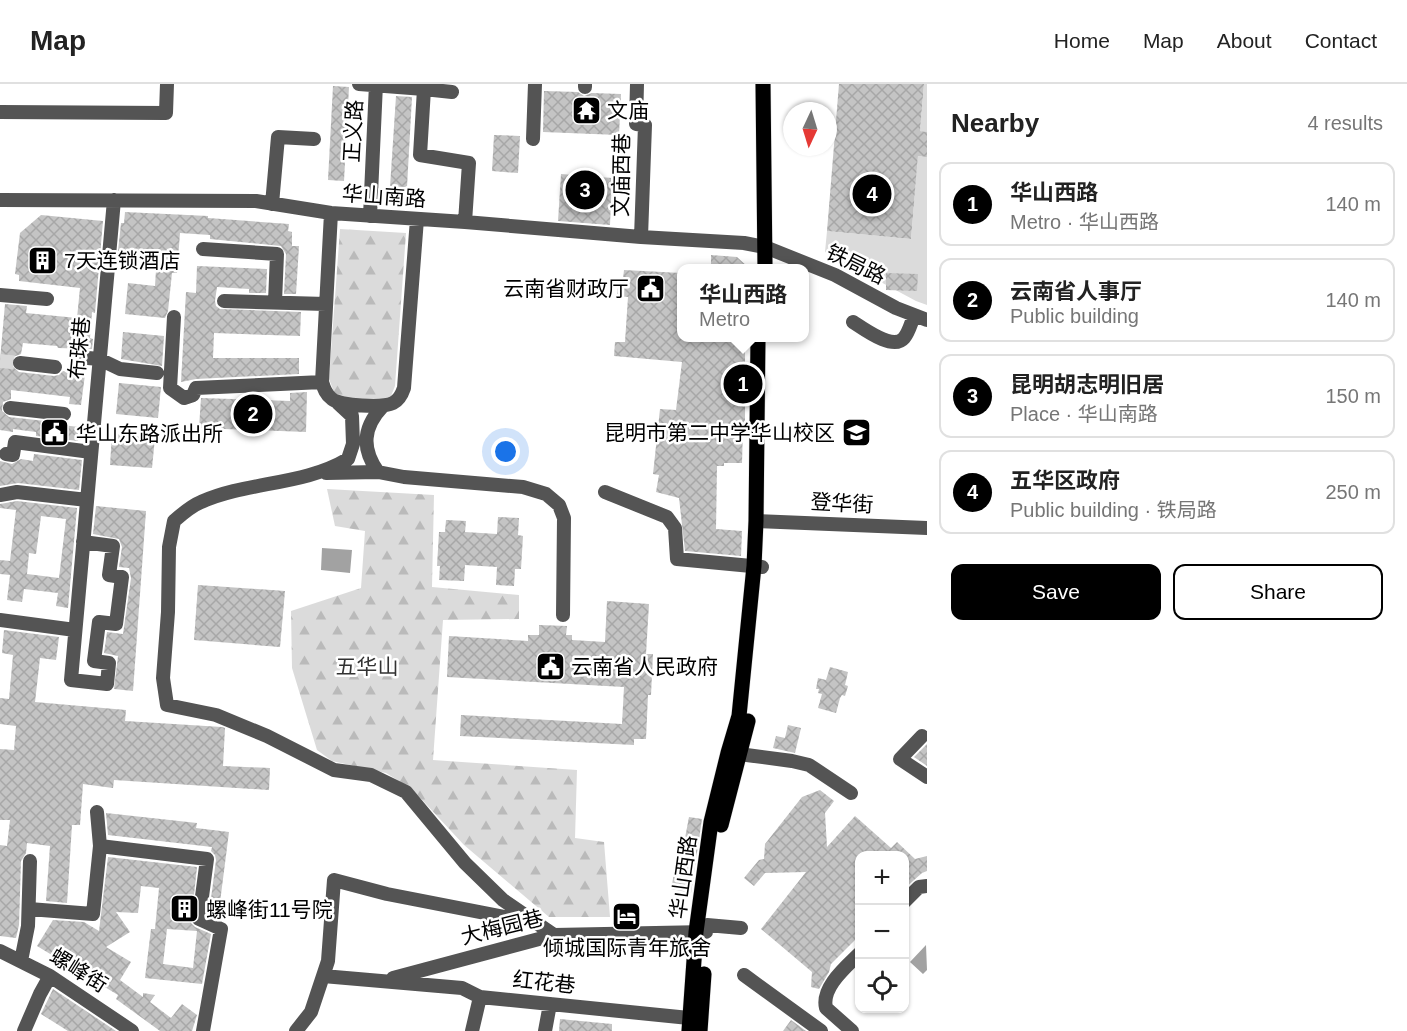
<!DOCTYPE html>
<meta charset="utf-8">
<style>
:root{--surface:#fff;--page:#f2f2f2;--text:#222;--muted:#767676;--line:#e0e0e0;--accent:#000}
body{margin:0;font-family:Arial,"Noto Sans SC",sans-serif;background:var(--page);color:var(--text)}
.controls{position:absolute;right:18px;bottom:18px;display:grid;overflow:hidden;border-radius:12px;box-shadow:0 2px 4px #0004}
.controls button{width:54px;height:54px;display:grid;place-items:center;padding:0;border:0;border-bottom:2px solid var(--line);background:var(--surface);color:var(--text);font:30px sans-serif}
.compass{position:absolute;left:783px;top:18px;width:54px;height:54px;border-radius:50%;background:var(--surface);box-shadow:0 2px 4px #0004;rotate:184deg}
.you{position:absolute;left:506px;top:368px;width:21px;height:21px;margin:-15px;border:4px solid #fff;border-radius:50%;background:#1a73e8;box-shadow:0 0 0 9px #1a73e833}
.badge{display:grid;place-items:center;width:39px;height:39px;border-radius:50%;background:var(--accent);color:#fff;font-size:20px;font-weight:700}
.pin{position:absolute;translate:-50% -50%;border:3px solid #fff;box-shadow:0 2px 6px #0006}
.popup{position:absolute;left:677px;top:180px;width:132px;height:78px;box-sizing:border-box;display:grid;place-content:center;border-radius:12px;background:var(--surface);filter:drop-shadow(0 2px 4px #0005);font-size:20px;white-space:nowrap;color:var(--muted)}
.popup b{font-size:22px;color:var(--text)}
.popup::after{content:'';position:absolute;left:50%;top:100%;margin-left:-12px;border:12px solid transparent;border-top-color:var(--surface)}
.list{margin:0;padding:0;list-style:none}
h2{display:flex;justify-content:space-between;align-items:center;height:78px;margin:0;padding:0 24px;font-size:26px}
h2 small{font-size:20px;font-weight:400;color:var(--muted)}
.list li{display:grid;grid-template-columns:39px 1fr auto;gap:18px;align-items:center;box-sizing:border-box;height:84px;margin:0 12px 12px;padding:0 12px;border:2px solid var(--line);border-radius:12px}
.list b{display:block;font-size:22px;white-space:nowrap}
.list p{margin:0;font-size:20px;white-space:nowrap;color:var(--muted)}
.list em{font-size:20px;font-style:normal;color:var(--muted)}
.actions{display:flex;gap:12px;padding:18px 24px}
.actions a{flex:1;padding:14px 0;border:2px solid var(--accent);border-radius:12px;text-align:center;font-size:21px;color:var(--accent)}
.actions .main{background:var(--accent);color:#fff}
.icon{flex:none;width:33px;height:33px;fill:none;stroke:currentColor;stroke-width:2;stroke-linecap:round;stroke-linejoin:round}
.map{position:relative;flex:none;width:927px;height:947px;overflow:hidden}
header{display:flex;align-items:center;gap:36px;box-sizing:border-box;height:84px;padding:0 30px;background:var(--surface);border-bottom:2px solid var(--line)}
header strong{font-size:28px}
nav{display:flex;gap:33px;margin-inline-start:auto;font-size:21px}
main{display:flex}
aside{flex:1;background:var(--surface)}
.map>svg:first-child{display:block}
</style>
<header>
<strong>Map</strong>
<nav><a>Home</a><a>Map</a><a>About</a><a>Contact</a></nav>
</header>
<main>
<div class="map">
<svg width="927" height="947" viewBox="0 0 927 947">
<defs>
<pattern id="forest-firs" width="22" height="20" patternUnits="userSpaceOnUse" patternTransform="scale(1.5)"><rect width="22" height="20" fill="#dbdbdb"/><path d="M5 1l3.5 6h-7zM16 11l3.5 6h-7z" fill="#bababa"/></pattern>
<pattern id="building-cross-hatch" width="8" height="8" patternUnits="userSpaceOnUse" patternTransform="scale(1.5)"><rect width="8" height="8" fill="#c4c4c4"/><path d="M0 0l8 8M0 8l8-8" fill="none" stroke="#a7a7a7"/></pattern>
</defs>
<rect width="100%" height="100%" fill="#fff"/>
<path fill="url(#forest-firs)" d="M340,145L406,149L395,302L391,312L383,318L341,315L334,308L329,295Z
M327,405L434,411L432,503L519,511V535L443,536L433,676L577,686L575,754L604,758L610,833H549L464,761L412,705L386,689L332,677L317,666L292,584L291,527L361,504L365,447L335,442Z"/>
<path fill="#dbdbdb" d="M924,0H927V48L920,47Z
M918,72L927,73V221L916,217L825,168L827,147L911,155Z"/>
<path fill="#a2a2a2" d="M322,464L352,466L350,489L321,486Z
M926,861L927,886L923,890L910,878Z"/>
<path fill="url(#building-cross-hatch)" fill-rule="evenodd" d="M839,0H924L920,47L927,48V73L918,72L911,155L827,147Z
M333,2L349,3L344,97L328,96Z
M544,7L578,8L584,12L592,9L621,10L619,51L543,48Z
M396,12L412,13L407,103H390Z
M494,51L520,52L518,89L492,87Z
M561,90L612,94L610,141L558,137Z
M125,128L208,132V134L289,140L288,147L292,148V162H299L296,210H284L286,170L281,162L210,155V151L180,149L177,189H172L168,227L165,234L125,230L128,199L155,202L157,170L118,167L121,139H124Z
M41,131L103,137L95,229L92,228L90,254L93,255L92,265L58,264L57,262L23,259L21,270L13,273L12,282L19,288L54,292L59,291L63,287L74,288L75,281L86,283L81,321L69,320L70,313L11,306V315L3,318L2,327L9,333L63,339L62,341L79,343L78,357L36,352V348L13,345V348L0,346V276L5,220L27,222L26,229L77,234L80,204L19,197V191L15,190L20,149Z
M711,171L737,173L749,184H711Z
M197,182L267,185L266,209H249V205L217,203L215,217L216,222L220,225L301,228L300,252L214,249L213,274H299V290L196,295L181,298L186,208L196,209Z
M624,186L681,189V254H745V345H743L742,379H724V382H717L716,445L742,447L741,472L685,467L679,414L656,408L659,391L653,390L660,325L676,326L682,278L614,272L615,258H625L628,213L617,212L618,195H623Z
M886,189L918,190L917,207L886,206Z
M123,248L164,252L162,282L121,275Z
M119,299L161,303L158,334L116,330Z
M307,308L306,348L199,344L201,314L290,317V309Z
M112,350L155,354L152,384L110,381Z
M34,370L82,376L79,406L18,399L0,402V377L12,380L21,375L33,377Z
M17,417L77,424L68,524L56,522L58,509L24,505L22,518L7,516L10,491L0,490V476L10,477L16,426L0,424V420ZM41,432L66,435L59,494L27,490L29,469L36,470Z
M96,422L146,427L133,607L114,605L118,572L104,569L107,548L123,550L131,494L129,484L119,483L122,463L119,455L93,450Z
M498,433L519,434L518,451L523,452L521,485H515L514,502L496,501L497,483L465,481L464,497L439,496L440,482H437L439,448H445L446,436L466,437L465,448L497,450Z
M198,501L285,507L280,563L194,556Z
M607,517L649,520L646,570H653L651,611H648L646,655H634V661L460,652L461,631L622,640L624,603L447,593L449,552L528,557V551H539V541L567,542L566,551H572V556L605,558Z
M4,546L59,553L56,576L40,574L35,618L126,626L125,637L222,643L225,644L223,682L270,684L269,706L114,696L113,704L83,700L80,741H72L67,819L46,817L50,762L27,759L26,769L21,777L19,841L16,854L0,852V761L7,762L10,736H0V665L14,666L16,642L0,640V614L9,615L13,571L2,569Z
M830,583L848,588L845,601L848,602L845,612L842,611L840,614L836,629L818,624L822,610L818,609L819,605H816L818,594L826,596Z
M788,641L801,644L795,669L773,664L776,652L785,654Z
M927,660V682L914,673Z
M820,706L834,717L825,729L827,763L855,732L891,764L897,758L915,775L927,772V787L922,789L904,805V771H860V851L831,880L829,888L819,905L811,903L812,888L761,845L806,788L765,789L754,802L744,794L759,776L764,775L765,760L802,713Z
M106,729L197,739L196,744L229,748L218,834L209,830L216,776L215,771L211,767L212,763L108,751Z
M689,733L702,735L691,809L671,805L674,790L678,791Z
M108,773L197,783L191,839L195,843L211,850L202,900L145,894L151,845H155L159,804L141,802L138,829L116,828L130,848L106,863L131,878L120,896L143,913V909L155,911L150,918L171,934L182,920L197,931L192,947H160L116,915L118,911L37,862L53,836L84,838L99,847ZM167,845L197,847L193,884L163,880Z
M53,905L116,947H68L41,930Z
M560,935L612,940V947H559Z
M791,936L806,947H783Z"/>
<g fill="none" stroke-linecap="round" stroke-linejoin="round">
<path stroke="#d9d9d9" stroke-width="14" stroke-dasharray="14 7" stroke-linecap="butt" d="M0,277L20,279"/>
<defs>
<path id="major" d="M763,0L765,184
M721,741L748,637
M689,947L696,848L711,738L728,669L739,632L754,482L756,437L758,254
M700,947L704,890"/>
</defs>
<use href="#major" stroke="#dbdbdb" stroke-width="16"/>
<path stroke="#545454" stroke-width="14" d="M359,0L424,5L420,71L469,79L465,138
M637,0L636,40L645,41L641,153
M585,3V0
M424,5L452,8
M0,28L166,29L167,0
M533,55L535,0
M0,116L256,117L331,129L465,138L641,153L744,159L765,163L835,191L896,224L927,236
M272,120L278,53L314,55
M331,129L322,298C324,305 326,311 332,315C340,322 383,324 393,319C399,316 402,310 404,304L417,135
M370,132L376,0
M203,165L277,170L275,218
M0,211L47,215
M224,217L326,220
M174,233L170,304L184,314L193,311L196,304L322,298
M853,238C864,245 893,267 904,254C909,248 911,239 914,232
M77,273L99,275L120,285L157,289
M20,279L55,283
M338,319L352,332L353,360L348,375C303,402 248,397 201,418C191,422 182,430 174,437L169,463L168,528L163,594L167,621L216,631L267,652L334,686L371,691L406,708L465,779L503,816L554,851
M383,322C363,343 361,364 378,388L404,393L523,403L546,410L559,421L564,434L563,531
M10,324L64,330
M6,370L13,371L15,358L91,368
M326,389L378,388
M605,408L667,433L675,444L677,475L762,483
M0,411L17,408L87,416
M756,437L927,444
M83,458L113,462L109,491L122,493L116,540L99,538L94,577L109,579L107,600L71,596L114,116
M0,536L75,546
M922,652L900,675L927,693
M739,670L792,677L809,681L851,709
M97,728L100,762L207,775L199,835L221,845L203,947
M904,818L919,803L927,802
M29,825L93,830L100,762
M707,841L741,844
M0,867L50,892L132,947
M21,877L28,842L30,777
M744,891L821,947
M323,892L462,904L480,913L699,935
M393,894L554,851L706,848
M24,947L40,910L50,892
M296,947L311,928L328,877L334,796L387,810L505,833L522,829
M472,947L480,913
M545,947L550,920
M852,947L826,924C821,903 846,883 860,869"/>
<use href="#major" stroke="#000" stroke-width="15"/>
</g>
<defs>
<symbol id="temple-square" viewBox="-11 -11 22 22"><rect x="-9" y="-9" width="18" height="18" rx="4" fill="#000" stroke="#fff"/><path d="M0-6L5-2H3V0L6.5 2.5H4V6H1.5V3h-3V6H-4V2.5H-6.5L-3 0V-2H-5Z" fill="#fff"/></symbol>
<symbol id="building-square" viewBox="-11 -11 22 22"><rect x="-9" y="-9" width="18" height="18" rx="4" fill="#000" stroke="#fff"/><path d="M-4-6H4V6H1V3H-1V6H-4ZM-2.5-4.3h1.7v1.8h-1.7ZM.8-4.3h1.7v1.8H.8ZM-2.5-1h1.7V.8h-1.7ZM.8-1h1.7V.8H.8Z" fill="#fff"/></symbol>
<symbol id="civic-square" viewBox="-11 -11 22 22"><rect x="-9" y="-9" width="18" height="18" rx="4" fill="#000" stroke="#fff"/><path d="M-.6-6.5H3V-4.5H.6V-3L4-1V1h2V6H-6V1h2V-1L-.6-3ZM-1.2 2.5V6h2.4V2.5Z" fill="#fff"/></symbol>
<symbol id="school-square" viewBox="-11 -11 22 22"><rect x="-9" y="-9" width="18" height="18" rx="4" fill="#000" stroke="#fff"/><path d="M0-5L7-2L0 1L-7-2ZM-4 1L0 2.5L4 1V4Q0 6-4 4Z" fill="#fff"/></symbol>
<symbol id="hotel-square" viewBox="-11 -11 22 22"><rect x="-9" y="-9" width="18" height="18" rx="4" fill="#000" stroke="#fff"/><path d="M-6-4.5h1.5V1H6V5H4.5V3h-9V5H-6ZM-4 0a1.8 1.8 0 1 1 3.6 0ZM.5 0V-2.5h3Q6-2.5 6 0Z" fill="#fff"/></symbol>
</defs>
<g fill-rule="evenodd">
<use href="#temple-square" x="570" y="10" width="33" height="33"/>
<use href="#building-square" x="26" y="160" width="33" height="33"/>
<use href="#civic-square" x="634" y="188" width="33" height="33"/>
<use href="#school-square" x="840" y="332" width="33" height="33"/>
<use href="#civic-square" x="38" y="332" width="33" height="33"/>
<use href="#civic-square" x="534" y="566" width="33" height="33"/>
<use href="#building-square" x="168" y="808" width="33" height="33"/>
<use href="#hotel-square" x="610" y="816" width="33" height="33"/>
</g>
<g text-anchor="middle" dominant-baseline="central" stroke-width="5" stroke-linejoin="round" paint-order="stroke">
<g font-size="21" fill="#000" stroke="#fff" text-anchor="start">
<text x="607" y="26">文庙</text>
<text x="64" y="176">7天连锁酒店</text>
<text x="629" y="204" text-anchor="end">云南省财政厅</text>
<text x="835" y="348" text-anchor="end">昆明市第二中学华山校区</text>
<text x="76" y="349">华山东路派出所</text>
<text x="571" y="582">云南省人民政府</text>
<text x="206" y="825">螺峰街11号院</text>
<text x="627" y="863" text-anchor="middle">倾城国际青年旅舍</text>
</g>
<g font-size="21" fill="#000" stroke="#fff">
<text transform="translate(353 47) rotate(-87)">正义路</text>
<text transform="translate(621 91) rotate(-89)">文庙西巷</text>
<text transform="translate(384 112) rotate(4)">华山南路</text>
<text transform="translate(856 180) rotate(26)">铁局路</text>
<text transform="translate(79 264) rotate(-85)">布珠巷</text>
<text transform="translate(842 419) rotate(3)">登华街</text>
<text transform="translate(683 793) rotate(-82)">华山西路</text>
<text transform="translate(502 843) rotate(-14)">大梅园巷</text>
<text transform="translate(79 886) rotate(32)">螺峰街</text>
<text transform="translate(544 898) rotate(6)">红花巷</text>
</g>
<g font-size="21" fill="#323232" stroke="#fff">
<text x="367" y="582">五华山</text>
</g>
</g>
</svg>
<div class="controls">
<button>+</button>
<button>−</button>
<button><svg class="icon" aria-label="locate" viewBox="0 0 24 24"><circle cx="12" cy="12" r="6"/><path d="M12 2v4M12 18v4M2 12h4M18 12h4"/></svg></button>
</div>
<svg class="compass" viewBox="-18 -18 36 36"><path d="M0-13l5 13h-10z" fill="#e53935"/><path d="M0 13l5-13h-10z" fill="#767676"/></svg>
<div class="you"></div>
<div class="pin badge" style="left:743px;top:300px">1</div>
<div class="popup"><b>华山西路</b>Metro</div>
<div class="pin badge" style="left:253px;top:330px">2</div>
<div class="pin badge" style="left:585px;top:106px">3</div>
<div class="pin badge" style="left:872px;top:110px">4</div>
</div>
<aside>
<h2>Nearby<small>4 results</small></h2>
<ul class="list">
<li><span class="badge">1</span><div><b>华山西路</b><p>Metro · 华山西路</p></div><em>140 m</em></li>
<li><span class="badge">2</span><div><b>云南省人事厅</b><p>Public building</p></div><em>140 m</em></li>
<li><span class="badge">3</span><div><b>昆明胡志明旧居</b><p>Place · 华山南路</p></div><em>150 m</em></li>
<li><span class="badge">4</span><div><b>五华区政府</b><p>Public building · 铁局路</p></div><em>250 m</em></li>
</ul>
<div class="actions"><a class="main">Save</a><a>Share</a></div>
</aside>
</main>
